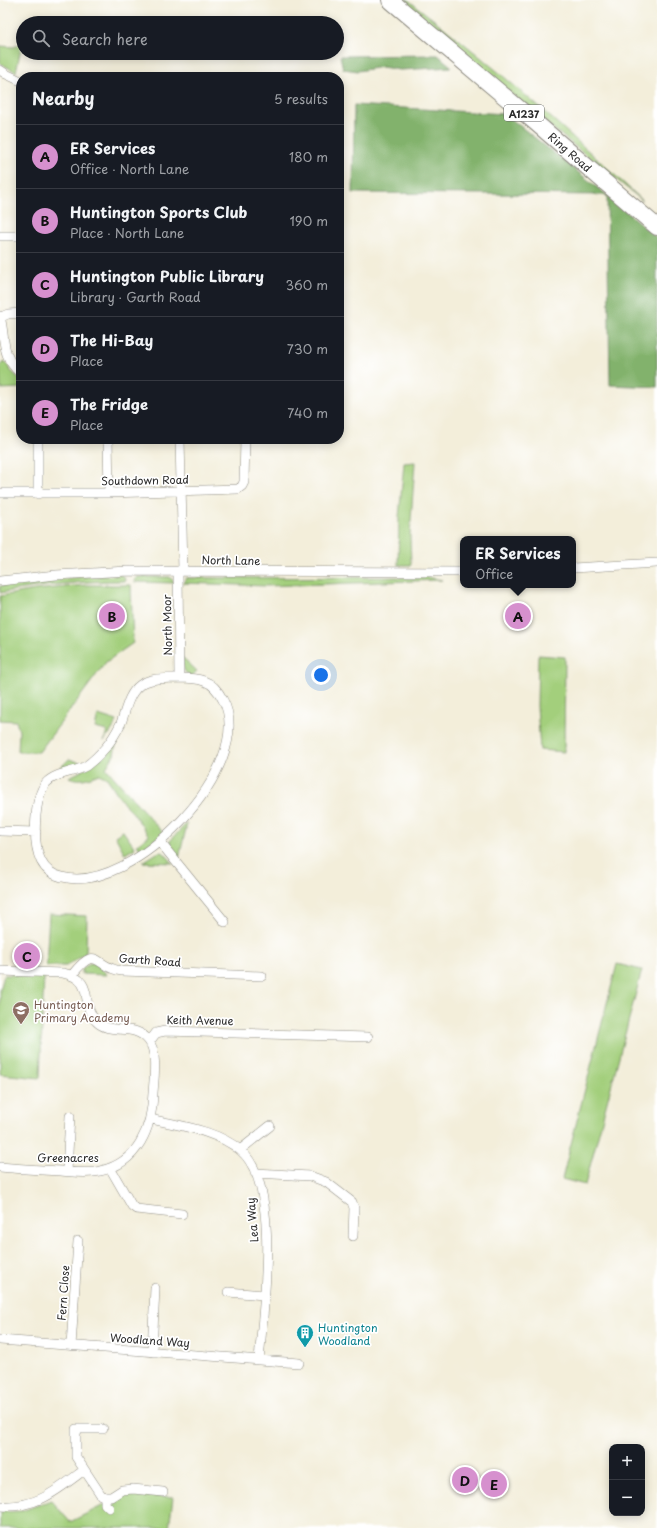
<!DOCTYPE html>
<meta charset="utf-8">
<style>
:root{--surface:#171b24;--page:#20242c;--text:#f1f3f6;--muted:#9ea1a6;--line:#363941;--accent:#d690ce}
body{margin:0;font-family:"Playpen Sans",sans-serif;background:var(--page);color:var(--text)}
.controls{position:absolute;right:12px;bottom:12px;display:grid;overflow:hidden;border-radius:8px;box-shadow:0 2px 10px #0003}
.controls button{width:36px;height:36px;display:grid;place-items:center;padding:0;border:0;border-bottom:1px solid var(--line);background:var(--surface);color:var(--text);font:20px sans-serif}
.you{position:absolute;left:321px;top:675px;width:14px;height:14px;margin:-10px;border:3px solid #fff;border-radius:50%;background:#1a73e8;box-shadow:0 0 0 6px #1a73e833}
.badge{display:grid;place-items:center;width:26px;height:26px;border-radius:50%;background:var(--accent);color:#111;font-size:13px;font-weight:700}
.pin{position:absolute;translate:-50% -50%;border:2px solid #fff;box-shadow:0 1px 4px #0006}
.popup{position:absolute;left:460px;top:536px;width:116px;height:52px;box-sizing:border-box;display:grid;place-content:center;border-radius:8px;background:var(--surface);filter:drop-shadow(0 1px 3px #0005);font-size:13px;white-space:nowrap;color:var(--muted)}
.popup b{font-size:15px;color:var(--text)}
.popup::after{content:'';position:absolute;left:50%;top:100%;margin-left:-8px;border:8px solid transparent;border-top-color:var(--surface)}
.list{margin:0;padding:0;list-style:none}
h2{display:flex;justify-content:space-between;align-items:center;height:52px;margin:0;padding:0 16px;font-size:17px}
h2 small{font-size:13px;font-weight:400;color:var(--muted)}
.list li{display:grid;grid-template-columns:26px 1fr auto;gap:12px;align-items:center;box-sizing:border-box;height:64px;padding:0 16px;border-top:1px solid var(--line)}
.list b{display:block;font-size:15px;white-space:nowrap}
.list p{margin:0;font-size:13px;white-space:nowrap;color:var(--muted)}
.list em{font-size:13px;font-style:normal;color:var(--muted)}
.icon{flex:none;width:22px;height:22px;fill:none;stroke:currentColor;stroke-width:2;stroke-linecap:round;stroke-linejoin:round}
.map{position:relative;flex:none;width:657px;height:1528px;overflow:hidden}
.search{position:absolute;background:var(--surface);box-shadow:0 2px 10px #0003;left:16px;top:16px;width:328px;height:44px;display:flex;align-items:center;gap:10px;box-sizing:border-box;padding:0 14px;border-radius:22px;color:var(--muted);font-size:15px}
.panel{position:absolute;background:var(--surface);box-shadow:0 2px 10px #0003;left:16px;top:72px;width:328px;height:372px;border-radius:16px}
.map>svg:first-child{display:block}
</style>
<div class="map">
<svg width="657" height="1528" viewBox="0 0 657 1528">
<rect width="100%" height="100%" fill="#fff"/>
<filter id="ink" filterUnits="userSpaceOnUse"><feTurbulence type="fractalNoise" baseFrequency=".025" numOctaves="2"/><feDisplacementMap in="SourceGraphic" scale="8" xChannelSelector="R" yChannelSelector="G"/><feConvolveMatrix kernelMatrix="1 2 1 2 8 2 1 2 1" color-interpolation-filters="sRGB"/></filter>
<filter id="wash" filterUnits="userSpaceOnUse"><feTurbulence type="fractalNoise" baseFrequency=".012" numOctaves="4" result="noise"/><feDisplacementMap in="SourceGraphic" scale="16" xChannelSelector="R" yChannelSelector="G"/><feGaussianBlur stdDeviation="0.9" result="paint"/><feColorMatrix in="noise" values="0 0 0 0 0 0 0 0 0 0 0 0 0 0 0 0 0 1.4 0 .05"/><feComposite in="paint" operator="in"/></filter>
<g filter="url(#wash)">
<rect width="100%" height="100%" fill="#f3eeda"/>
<path fill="#a3cf7c" stroke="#677d54" d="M398,0H408C491,62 567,131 643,201L545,122Z
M22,43L16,72L0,63V46L14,47Z
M5,362L11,371L21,380V388L1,389L0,365Z
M415,462L410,535L411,565H398L399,517L404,463Z
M121,575L124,577L125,581C83,581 42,585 0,593V586L78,577Z
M137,577H170L175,583L134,582Z
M427,577L442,580L266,586L183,583L186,578Z
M85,585H131L133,643L106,662L39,752H18L19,731L16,721L0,720V596L35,590Z
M538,655L565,657L564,752L540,750L537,706Z
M182,657L197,671L191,676C182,672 183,666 182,657Z
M98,715L117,721L112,730L104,741L107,731L95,728Z
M116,743L114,755L106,768L163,833L141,850L137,845L149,836L133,813L124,804L107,778L99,774C89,778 79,782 69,777C88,769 102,758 116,743Z
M69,759L81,763L59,771L58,770Z
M186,824H187L179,858L171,849L170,841Z
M123,831L135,848L125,854L115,836Z
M160,852L164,853L173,863L143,862L157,853Z
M49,914L87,916L86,953L66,966H46Z
M90,963L97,964L107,975L82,974V969Z
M617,964L642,970L585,1185L562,1179Z
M4,975H44L40,1078L0,1074V987H1Z
M124,1495L173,1497L169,1528H0V1512L22,1511L51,1500L70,1522Z"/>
<path fill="#82b26c" stroke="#566e4c" d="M438,55L452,67L400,70L382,67L358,71L343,69L340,56Z
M354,105L505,114L607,195L657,238V387L610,385L607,195L353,193Z"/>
</g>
<g filter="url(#ink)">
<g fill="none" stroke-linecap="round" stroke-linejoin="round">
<defs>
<path id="street" d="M0,70L6,74L21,81
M0,236H21
M0,316C6,340 0,355 21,374
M1,317L8,314L21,313
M38,439V494
M108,439L109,493
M180,439L183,571
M0,493H109L238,489L242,486L244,482L245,439
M573,568L657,563
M178,571L179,678C187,678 196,678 204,681C213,684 219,692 223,700C258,765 132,896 62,877C53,875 45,869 41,861C32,843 34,798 46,783C56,772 74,773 86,766C93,761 100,754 106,747C112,740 117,731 121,723C126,710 128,694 140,685C151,677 166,679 179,678
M0,581L56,575L128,571L463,572
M0,831L36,832
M160,842L225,922
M0,971L63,973C97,980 79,1004 96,1021C110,1036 134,1022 148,1040C158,1051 154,1079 153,1093C152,1128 138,1163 100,1171C88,1174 73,1172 61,1171C40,1170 20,1169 0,1167
M72,975C98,942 94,968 122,971L262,976
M150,1041L156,1033L165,1031L368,1037
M151,1119C180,1126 216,1130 240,1150C282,1184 263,1310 259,1360
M240,1150L270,1126
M110,1168L132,1206L136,1209L182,1214
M67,1171L70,1116
M255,1173L310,1176L326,1182L352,1202L354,1208L353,1236
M228,1292L264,1295
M0,1340L299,1363
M71,1346L78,1241
M152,1352L155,1288
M103,1429H76V1457L101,1495L105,1497H111L122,1490L133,1489L163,1492
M105,1497V1504L109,1508
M0,1506C37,1508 56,1491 84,1470"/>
<path id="highway" d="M390,0L535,122L657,227"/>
</defs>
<use href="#street" stroke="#8f8c82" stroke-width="10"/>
<use href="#highway" stroke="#8f8c82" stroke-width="18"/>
<use href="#street" stroke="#fff" stroke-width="9"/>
<use href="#highway" stroke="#fff" stroke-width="16"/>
</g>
</g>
<defs>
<symbol id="school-pin" viewBox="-11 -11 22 30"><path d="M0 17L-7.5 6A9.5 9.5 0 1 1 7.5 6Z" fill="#8d6e63" stroke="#fff"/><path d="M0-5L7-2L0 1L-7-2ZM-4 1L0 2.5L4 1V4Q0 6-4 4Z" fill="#fff"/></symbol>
<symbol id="building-pin" viewBox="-11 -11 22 30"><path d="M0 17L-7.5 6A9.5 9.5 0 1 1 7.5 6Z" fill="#0f9aa8" stroke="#fff"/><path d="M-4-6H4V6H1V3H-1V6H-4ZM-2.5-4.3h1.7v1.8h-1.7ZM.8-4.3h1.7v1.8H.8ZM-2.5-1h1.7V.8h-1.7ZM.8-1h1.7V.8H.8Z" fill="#fff"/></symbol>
</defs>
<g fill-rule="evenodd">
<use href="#school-pin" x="11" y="1000" width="20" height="27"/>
<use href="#building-pin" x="295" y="1323" width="20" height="27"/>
</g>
<g text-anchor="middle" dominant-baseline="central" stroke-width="3.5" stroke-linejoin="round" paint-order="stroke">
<rect fill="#fff" stroke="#6b6b6b" stroke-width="1" x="504" y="105" width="40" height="16" rx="3"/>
<g font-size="10" font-weight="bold" fill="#2b2b2b">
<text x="524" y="113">A1237</text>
</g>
<g font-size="11" fill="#2b2b2b" stroke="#fff">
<text transform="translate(570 152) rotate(41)">Ring Road</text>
<text transform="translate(145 480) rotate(-1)">Southdown Road</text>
<text transform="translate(231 560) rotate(1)">North Lane</text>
<text transform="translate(167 625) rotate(-91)">North Moor</text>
<text transform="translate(150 960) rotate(4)">Garth Road</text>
<text transform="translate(200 1020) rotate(1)">Keith Avenue</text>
<text x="68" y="1157">Greenacres</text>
<text transform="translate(252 1220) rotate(-95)">Lea Way</text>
<text transform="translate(63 1293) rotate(-86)">Fern Close</text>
<text transform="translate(150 1340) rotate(4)">Woodland Way</text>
</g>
<g font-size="11" fill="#785e54" stroke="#fff" text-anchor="start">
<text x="34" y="1004">Huntington<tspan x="34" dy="13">Primary Academy</tspan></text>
</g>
<g font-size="11" fill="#0d838f" stroke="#fff" text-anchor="start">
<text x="318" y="1327">Huntington<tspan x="318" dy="13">Woodland</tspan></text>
</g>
</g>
</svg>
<div class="controls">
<button>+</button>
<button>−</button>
</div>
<div class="you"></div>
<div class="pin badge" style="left:518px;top:616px">A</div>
<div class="popup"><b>ER Services</b>Office</div>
<div class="pin badge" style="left:112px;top:616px">B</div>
<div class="pin badge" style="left:27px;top:956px">C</div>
<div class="pin badge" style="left:465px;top:1480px">D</div>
<div class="pin badge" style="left:494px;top:1484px">E</div>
<div class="search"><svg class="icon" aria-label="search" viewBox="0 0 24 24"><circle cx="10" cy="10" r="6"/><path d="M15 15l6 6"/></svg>Search here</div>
<section class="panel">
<h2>Nearby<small>5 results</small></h2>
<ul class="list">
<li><span class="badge">A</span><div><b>ER Services</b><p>Office · North Lane</p></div><em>180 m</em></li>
<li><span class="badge">B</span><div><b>Huntington Sports Club</b><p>Place · North Lane</p></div><em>190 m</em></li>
<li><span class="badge">C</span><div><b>Huntington Public Library</b><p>Library · Garth Road</p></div><em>360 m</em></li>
<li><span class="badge">D</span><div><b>The Hi-Bay</b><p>Place</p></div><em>730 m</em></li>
<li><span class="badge">E</span><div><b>The Fridge</b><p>Place</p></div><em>740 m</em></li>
</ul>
</section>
</div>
